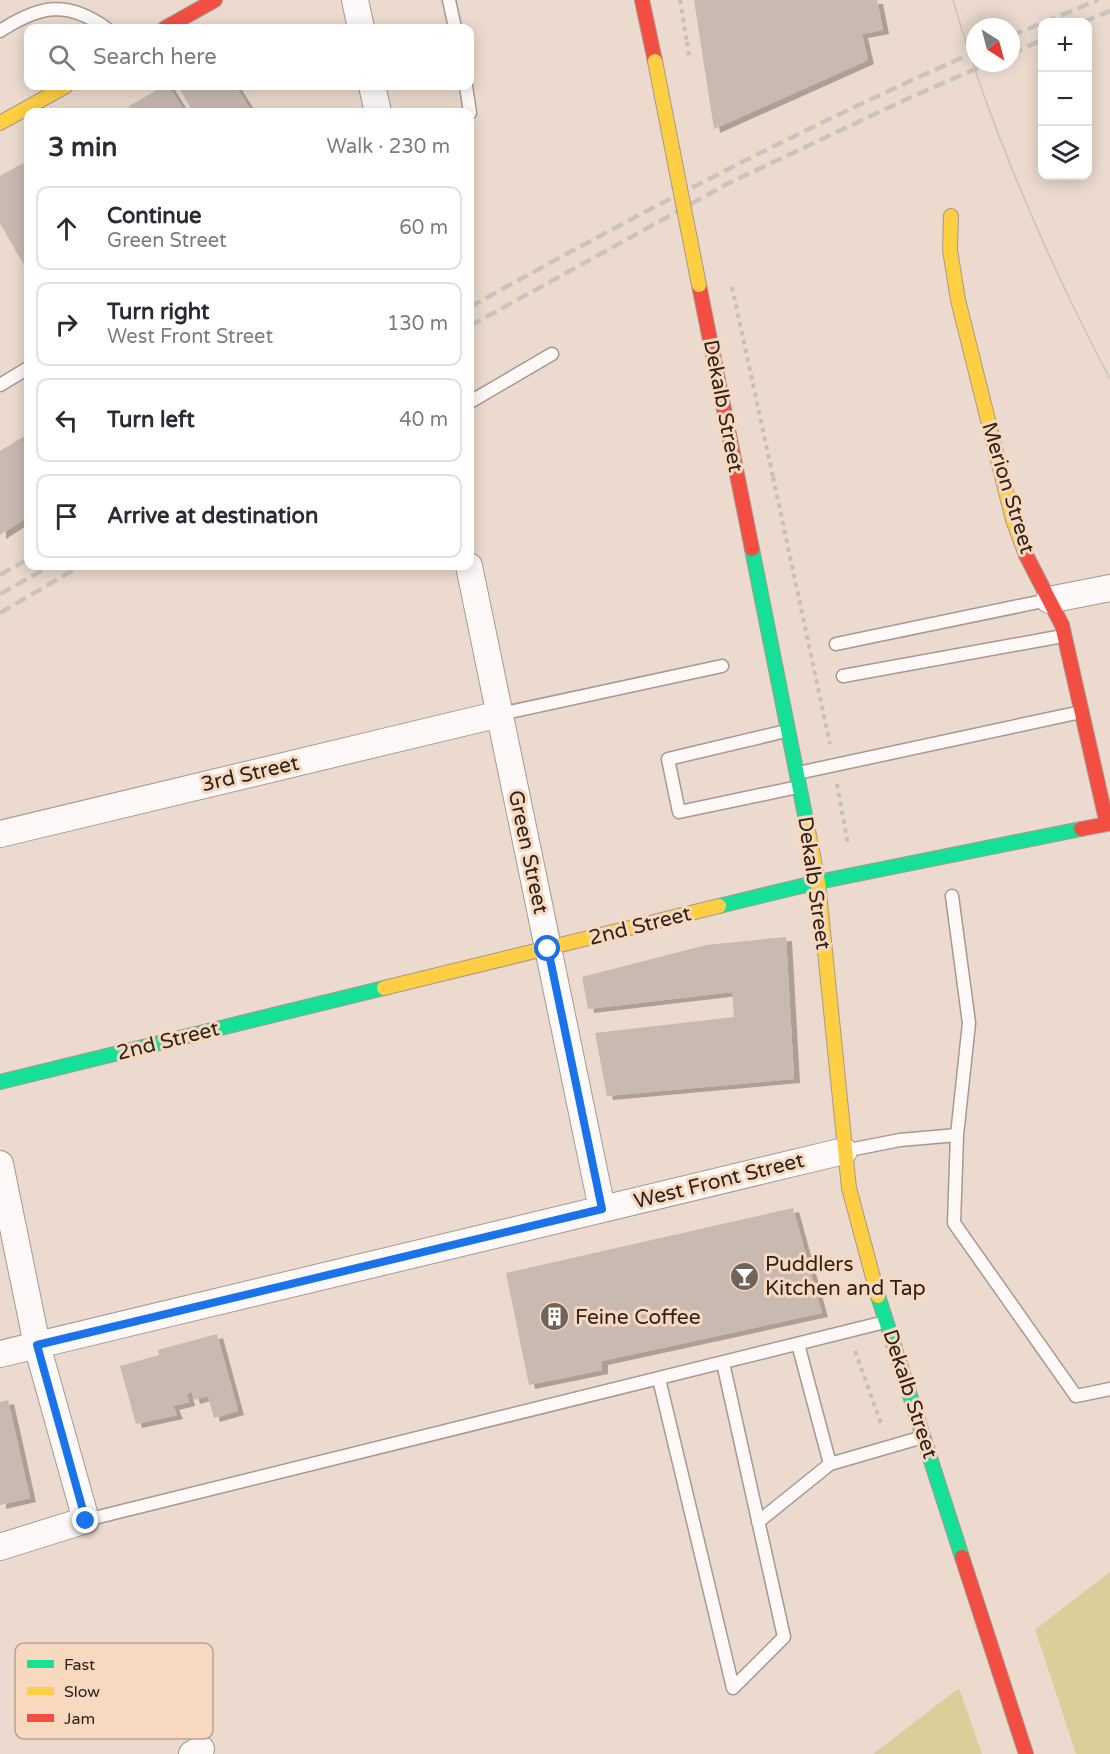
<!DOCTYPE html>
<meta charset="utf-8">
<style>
:root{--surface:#fff;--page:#f7f7f7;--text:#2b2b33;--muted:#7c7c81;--line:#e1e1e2}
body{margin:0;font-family:"Varela Round",sans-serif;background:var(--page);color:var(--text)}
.controls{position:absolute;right:18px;top:18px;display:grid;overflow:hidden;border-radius:12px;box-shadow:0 3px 15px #0003}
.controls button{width:54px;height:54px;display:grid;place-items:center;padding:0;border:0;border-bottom:2px solid var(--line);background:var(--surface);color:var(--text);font:30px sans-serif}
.compass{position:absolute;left:966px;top:18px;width:54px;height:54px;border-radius:50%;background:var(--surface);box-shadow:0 3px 15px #0003;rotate:144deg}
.stop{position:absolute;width:18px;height:18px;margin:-14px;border:4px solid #1a73e8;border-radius:50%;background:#fff}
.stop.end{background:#1a73e8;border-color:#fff;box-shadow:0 2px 6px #0008}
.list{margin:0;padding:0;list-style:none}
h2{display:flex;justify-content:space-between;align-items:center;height:78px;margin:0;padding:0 24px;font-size:26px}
h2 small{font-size:20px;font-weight:400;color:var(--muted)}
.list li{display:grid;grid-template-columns:39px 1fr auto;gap:18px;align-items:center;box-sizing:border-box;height:84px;margin:0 12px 12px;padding:0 12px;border:2px solid var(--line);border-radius:12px}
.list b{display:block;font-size:22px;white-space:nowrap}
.list p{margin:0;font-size:20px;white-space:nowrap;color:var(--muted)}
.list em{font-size:20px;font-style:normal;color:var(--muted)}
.icon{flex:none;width:33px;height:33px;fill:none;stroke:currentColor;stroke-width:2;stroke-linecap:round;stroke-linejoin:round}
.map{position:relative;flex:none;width:1110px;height:1754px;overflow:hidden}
.search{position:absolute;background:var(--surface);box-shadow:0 3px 15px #0003;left:24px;top:24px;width:450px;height:66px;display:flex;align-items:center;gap:15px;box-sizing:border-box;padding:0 21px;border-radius:12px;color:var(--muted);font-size:22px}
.panel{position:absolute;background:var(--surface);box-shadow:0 3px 15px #0003;left:24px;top:108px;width:450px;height:462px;border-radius:12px}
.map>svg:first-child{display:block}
</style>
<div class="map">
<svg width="1110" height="1754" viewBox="0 0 1110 1754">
<defs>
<filter id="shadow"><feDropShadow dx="6" dy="4" stdDeviation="0" flood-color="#0004"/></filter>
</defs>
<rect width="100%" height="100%" fill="#ebdacd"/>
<path fill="#dace9b" d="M1110,1572V1754H873Z"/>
<path fill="#ebdacd" d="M1034,1626L1076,1754H982L958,1685Z"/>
<path fill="#c8b9b1" filter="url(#shadow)" d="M694,0H877L883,30L862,34L868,60L714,129Z
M164,86H169L185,112H132L129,106Z
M178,86H236L252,112H193Z
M23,163L28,173V272L0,223V176Z
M28,434V517L0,535V451Z
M786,937L794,1079L607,1096L595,1033L734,1017L732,992L588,1009L582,977L706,945Z
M793,1208L822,1313L602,1361V1370L529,1385L506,1273Z
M217,1334L238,1411L214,1418L208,1396L194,1400L192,1392L187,1394L189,1402L173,1406L177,1415L136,1424L120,1366L159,1355L158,1350Z
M8,1400L30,1498L0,1505V1402Z"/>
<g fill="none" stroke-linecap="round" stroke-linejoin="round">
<defs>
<path id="lane" d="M449,0L455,28
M0,31C40,5 67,0 106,28
M466,86L470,113
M0,385L28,368
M470,402L552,354
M836,644L1048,600
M843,676L1063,636
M500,714L722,666
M786,731L668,759L679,812L798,787
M798,773L1081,712
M952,896L969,1023L957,1135
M844,1151L900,1140L957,1135L954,1223L1076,1396L1110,1389
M798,1344L830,1464
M659,1379L733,1688L784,1637L723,1363
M86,1520L885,1322
M758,1522L830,1464L923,1437"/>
<path id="street" d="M355,0L361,28
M372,86L378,112
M469,566L602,1209
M1049,600L1110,588
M0,834L500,714
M0,1164L37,1345L86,1520L0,1547
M0,1354L844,1151
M192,1754L201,1749"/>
<path id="fast" d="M752,549L807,825
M719,906L818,882L1081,829
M0,1082L384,988
M878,1296L962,1557"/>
<path id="slow" d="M0,123L66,86
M951,216L950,250L958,300L1013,520L1026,555
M807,825L818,882L849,1188L878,1296
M384,988L719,906"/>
<path id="jam" d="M642,0L655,61
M165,28L215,0
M699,285L752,549
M1026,555L1062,625L1107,824L1081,829
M962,1557L1026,1754"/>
</defs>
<use href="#lane" stroke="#a6998f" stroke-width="15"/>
<use href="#street" stroke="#a6998f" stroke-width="28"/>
<use href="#fast" stroke="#a6998f" stroke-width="16"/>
<use href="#slow" stroke="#a6998f" stroke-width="16"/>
<use href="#jam" stroke="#a6998f" stroke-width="16"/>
<path stroke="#c6c0bc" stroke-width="4" stroke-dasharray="4.5 4.5" stroke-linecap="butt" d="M680,0L687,42
M773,477L830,744
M837,784L848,845
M855,1351L882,1426"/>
<use href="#lane" stroke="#fcf9f8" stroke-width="12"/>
<use href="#street" stroke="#fcf9f8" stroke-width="26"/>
<use href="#fast" stroke="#16e098" stroke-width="14"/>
<use href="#slow" stroke="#ffcf43" stroke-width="14"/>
<use href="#jam" stroke="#f24e42" stroke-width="14"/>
<path stroke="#c9c4c0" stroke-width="1.5" d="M953,0C991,131 1047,259 1110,379"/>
<path stroke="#c9c4c0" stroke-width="4.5" stroke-dasharray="12 6" stroke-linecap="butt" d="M1083,22L1110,11
M1011,36L1098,0
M1011,54L1042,40
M470,307C635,215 802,128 975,52
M470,326L727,184L909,98L989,63
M0,575L28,559
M0,594L50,566
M0,613L80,566"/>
<defs>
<path id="slow-bridge" d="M655,61L699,285"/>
</defs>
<use href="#slow-bridge" stroke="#a6998f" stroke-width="16" stroke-linecap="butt"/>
<path stroke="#c6c0bc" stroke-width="4" stroke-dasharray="4.5 4.5" stroke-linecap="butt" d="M687,42L689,56
M732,287L773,477"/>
<use href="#slow-bridge" stroke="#ffcf43" stroke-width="14"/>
</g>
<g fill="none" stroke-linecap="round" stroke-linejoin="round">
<path stroke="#1a73e8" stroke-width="8" d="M86,1521L37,1345L602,1209L548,949"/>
</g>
<defs>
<symbol id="bar-disc" viewBox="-11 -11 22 22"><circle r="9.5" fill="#706359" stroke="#f8d9c0"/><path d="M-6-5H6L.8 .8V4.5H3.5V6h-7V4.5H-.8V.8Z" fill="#fff"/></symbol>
<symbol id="building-disc" viewBox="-11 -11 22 22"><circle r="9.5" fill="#706359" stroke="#f8d9c0"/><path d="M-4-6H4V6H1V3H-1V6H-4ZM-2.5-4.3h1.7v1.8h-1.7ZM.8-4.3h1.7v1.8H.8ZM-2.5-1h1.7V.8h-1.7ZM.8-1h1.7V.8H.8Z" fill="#fff"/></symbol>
</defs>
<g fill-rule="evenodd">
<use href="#bar-disc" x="728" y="1260" width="33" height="33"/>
<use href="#building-disc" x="538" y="1300" width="33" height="33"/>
</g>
<g text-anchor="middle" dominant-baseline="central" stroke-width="6" stroke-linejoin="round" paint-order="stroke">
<g font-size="21" fill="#2e231a" stroke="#f8d9c0">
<text transform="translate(723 406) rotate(79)">Dekalb Street</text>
<text transform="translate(1008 488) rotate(73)">Merion Street</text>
<text transform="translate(250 774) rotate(-13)">3rd Street</text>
<text transform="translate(528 852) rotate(78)">Green Street</text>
<text transform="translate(814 883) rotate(82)">Dekalb Street</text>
<text transform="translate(640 926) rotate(-14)">2nd Street</text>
<text transform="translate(168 1041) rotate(-14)">2nd Street</text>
<text transform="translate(719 1181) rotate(-14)">West Front Street</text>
<text transform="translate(910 1394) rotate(72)">Dekalb Street</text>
</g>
<g font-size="21" fill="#2e231a" stroke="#f8d9c0" text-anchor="start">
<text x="765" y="1264">Puddlers<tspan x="765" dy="24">Kitchen and Tap</tspan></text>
<text x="575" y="1317">Feine Coffee</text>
</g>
</g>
<rect x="15" y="1643" width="198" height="96" rx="9" fill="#f8d9c0" stroke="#bba28e" stroke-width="1.5"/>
<rect x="27" y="1660" width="27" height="8" fill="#16e098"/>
<rect x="27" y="1687" width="27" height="8" fill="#ffcf43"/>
<rect x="27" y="1714" width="27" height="8" fill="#f24e42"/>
<g font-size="16" fill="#2e231a">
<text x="64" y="1670">Fast</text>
<text x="64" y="1697">Slow</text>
<text x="64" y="1724">Jam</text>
</g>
</svg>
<div class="controls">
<button>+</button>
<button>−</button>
<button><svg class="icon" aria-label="layers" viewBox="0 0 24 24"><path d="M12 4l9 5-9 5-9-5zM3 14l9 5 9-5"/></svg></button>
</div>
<svg class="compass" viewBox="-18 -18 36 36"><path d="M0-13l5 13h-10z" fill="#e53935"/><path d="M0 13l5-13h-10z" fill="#7c7c81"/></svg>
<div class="stop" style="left:548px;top:949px"></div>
<div class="stop end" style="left:86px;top:1521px"></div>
<div class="search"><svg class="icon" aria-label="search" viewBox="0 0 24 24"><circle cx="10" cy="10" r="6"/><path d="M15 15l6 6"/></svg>Search here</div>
<section class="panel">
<h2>3 min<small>Walk · 230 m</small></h2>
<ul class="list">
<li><svg class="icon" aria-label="ahead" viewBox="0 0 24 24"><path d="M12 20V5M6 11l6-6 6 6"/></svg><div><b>Continue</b><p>Green Street</p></div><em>60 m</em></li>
<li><svg class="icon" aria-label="right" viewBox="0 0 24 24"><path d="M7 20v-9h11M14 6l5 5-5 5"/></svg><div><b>Turn right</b><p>West Front Street</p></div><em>130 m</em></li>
<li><svg class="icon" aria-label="left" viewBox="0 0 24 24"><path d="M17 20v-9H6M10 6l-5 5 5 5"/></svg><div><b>Turn left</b></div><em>40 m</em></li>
<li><svg class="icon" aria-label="arrive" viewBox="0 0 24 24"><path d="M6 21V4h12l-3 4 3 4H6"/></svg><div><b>Arrive at destination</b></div></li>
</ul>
</section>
</div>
